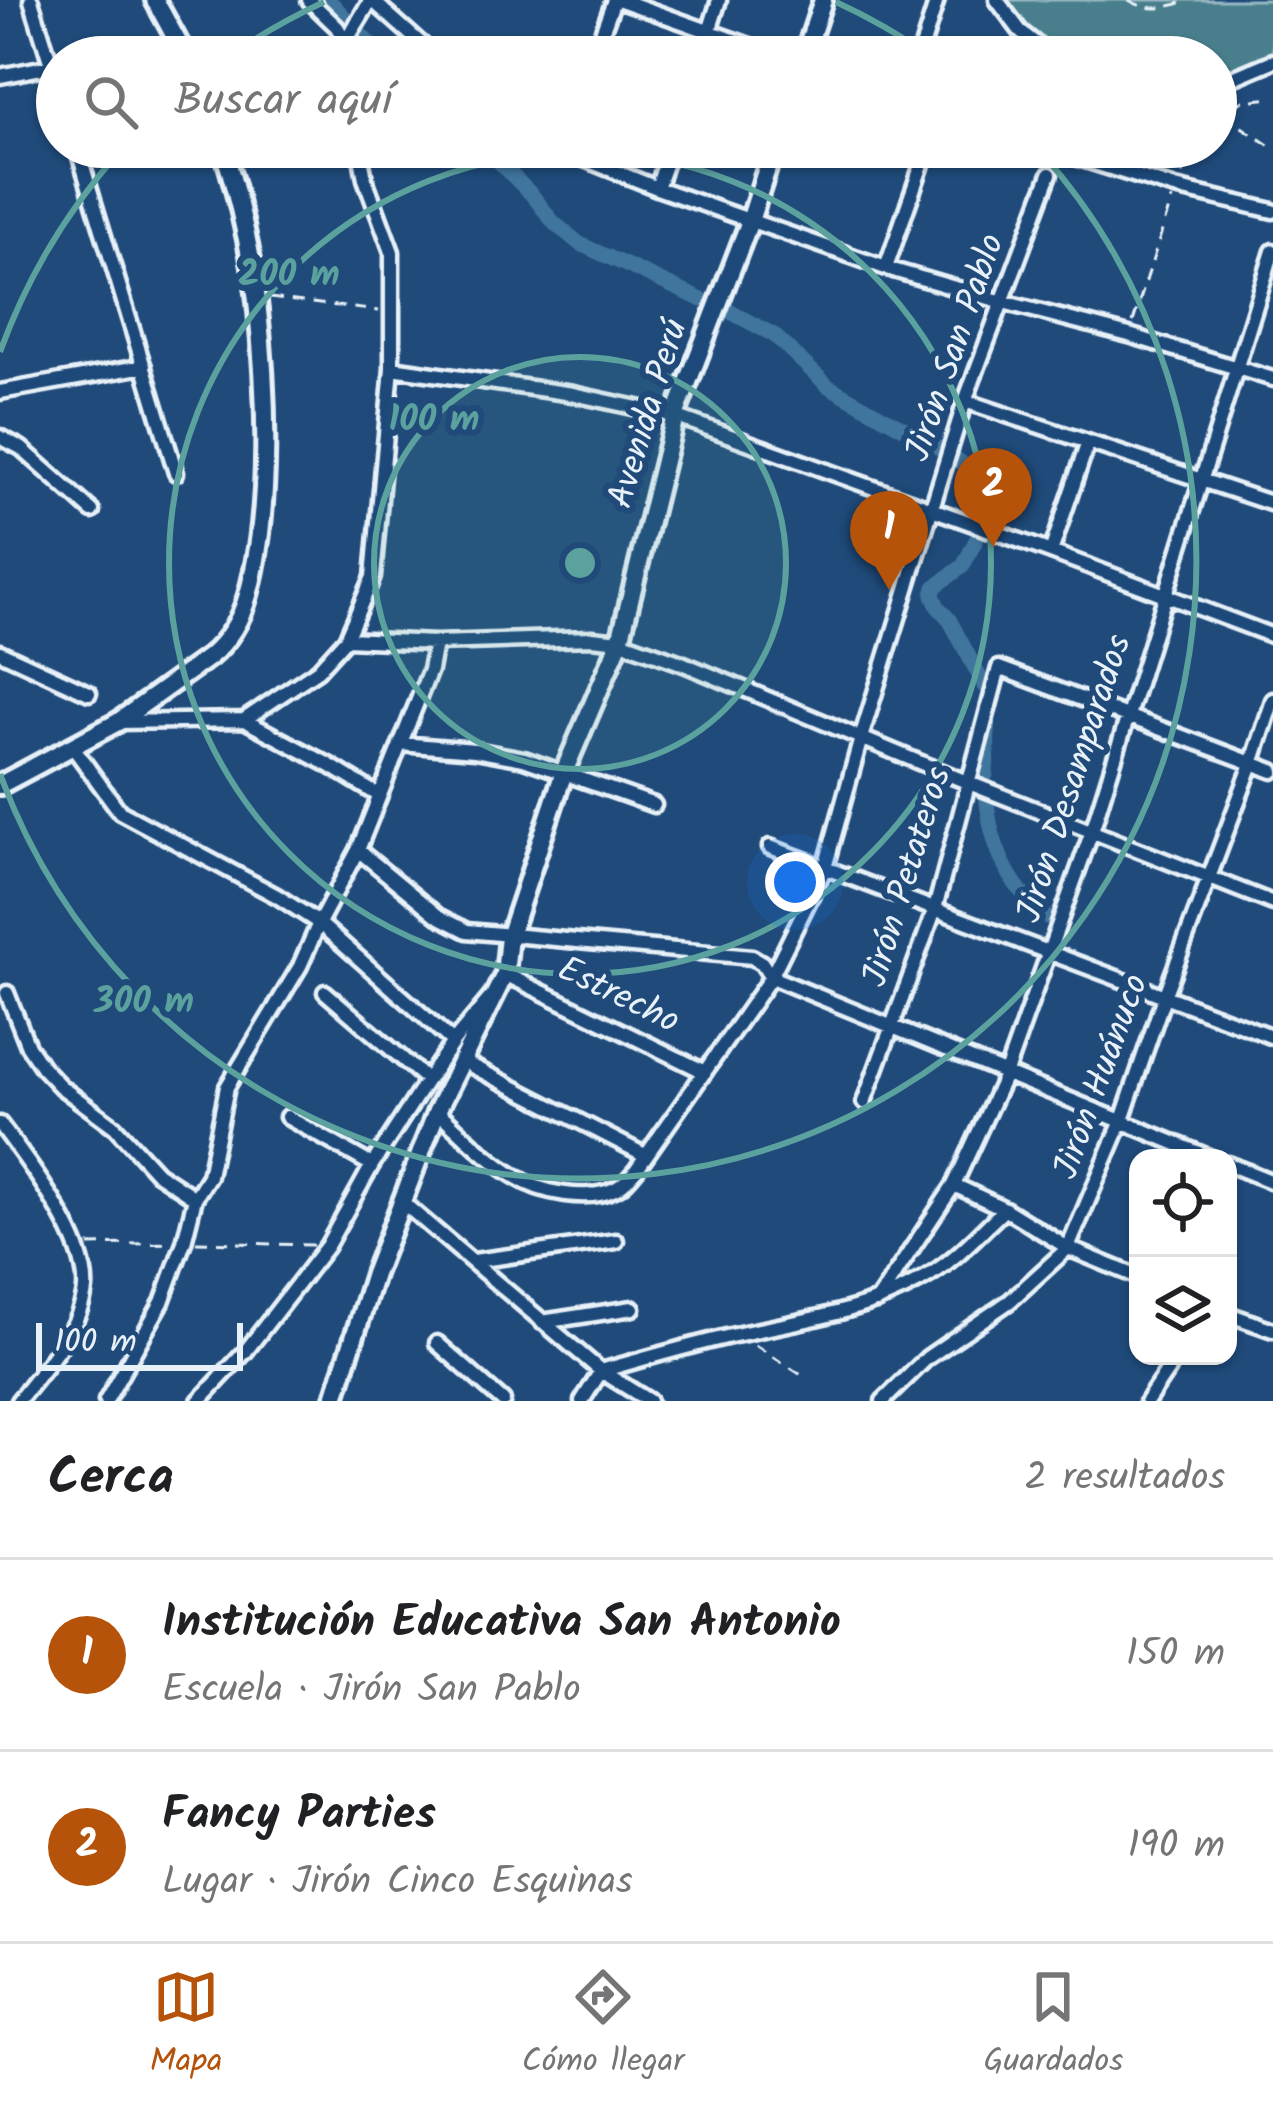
<!DOCTYPE html>
<html lang="es">
<meta charset="utf-8">
<style>
:root{--surface:#fff;--page:#f2f2f2;--text:#202124;--muted:#757577;--line:#e0e0e0;--accent:#b45309}
body{margin:0;font-family:Kalam,sans-serif;background:var(--page);color:var(--text)}
.controls{position:absolute;right:36px;bottom:36px;display:grid;overflow:hidden;border-radius:24px;box-shadow:0 3px 9px #0004}
.controls button{width:108px;height:108px;display:grid;place-items:center;padding:0;border:0;border-bottom:3px solid var(--line);background:var(--surface);color:var(--text);font:60px sans-serif}
.scale{position:absolute;left:36px;bottom:30px;width:207px;box-sizing:border-box;padding-left:12px;border:6px solid #e8f1f8;border-top:0;font-size:33px;line-height:42px;white-space:nowrap;color:#e8f1f8;-webkit-text-stroke:9px #1f4a7a;paint-order:stroke}
.you{position:absolute;left:795px;top:882px;width:42px;height:42px;margin:-30px;border:9px solid #fff;border-radius:50%;background:#1a73e8;box-shadow:0 0 0 18px #1a73e833}
.badge{display:grid;place-items:center;width:78px;height:78px;border-radius:50%;background:var(--accent);color:#fff;font-size:39px;font-weight:700}
.pin{position:absolute;translate:-50% -99px;filter:drop-shadow(0 3px 6px #0008)}
.pin::after{content:'';position:absolute;top:63px;width:42px;height:36px;background:inherit;clip-path:polygon(0 0,100% 0,50% 100%)}
.list{margin:0;padding:0;list-style:none}
h2{display:flex;justify-content:space-between;align-items:center;height:156px;margin:0;padding:0 48px;font-size:51px}
h2 small{font-size:39px;font-weight:400;color:var(--muted)}
.list li{display:grid;grid-template-columns:78px 1fr auto;gap:36px;align-items:center;box-sizing:border-box;height:192px;padding:0 48px;border-top:3px solid var(--line)}
.list b{display:block;font-size:45px;white-space:nowrap}
.list p{margin:0;font-size:39px;white-space:nowrap;color:var(--muted)}
.list em{font-size:39px;font-style:normal;color:var(--muted)}
.icon{flex:none;width:66px;height:66px;fill:none;stroke:currentColor;stroke-width:2;stroke-linecap:round;stroke-linejoin:round}
.map{position:relative;flex:none;width:1273px;height:1401px;overflow:hidden}
.search{position:absolute;background:var(--surface);box-shadow:0 3px 9px #0004;left:36px;right:36px;top:36px;height:132px;display:flex;align-items:center;gap:30px;box-sizing:border-box;padding:0 42px;border-radius:66px;color:var(--muted);font-size:45px}
.sheet{height:540px;background:var(--surface)}
nav{display:flex;justify-content:space-around;align-items:center;box-sizing:border-box;height:168px;border-top:3px solid var(--line);background:var(--surface);font-size:33px;color:var(--muted)}
nav a{display:grid;justify-items:center;gap:6px}
nav .on{color:var(--accent)}
.map>svg:first-child{display:block}
</style>
<div class="map">
<svg width="1273" height="1401" viewBox="0 0 1273 1401">
<rect width="100%" height="100%" fill="#1f4a7a"/>
<filter id="ink" filterUnits="userSpaceOnUse"><feTurbulence type="fractalNoise" baseFrequency=".00833" numOctaves="2"/><feDisplacementMap in="SourceGraphic" scale="24" xChannelSelector="R" yChannelSelector="G"/><feConvolveMatrix kernelMatrix="1 2 1 2 8 2 1 2 1" color-interpolation-filters="sRGB"/></filter>
<g filter="url(#ink)">
<path fill="#497f8d" stroke="#98b8c2" stroke-width="3" d="M1004,0H1273V52L1248,67L1216,79V57H1063L1024,30Z"/>
<g fill="none" stroke-linecap="round" stroke-linejoin="round">
<path stroke="#41749e" stroke-width="15" d="M329,0L367,41L387,57
M484,147L533,196L554,223L580,244L702,300
M725,309L774,335L828,386L939,448
M958,460C982,477 986,484 984,514
M978,536L963,566L935,587L933,595L938,607L949,619L984,685
M986,775L989,714
M986,791C989,841 1007,886 1047,917"/>
<defs>
<path id="street" d="M31,0L57,84
M309,0L337,27L347,43
M372,0L436,57
M621,0L781,57
M997,0L1021,32L1052,57
M351,57L347,43L349,36L371,0
M593,57L614,0
M701,57L719,0
M919,57L937,0
M0,76L51,66
M1216,85L1273,61
M77,147L176,473
M554,147L657,188L886,268L1003,302L1129,335L1273,379
M1043,147L1175,188L1273,211
M657,188L671,147
M886,268L928,147
M392,368L573,394L675,416L1051,552L1273,636
M0,392L144,366
M965,401L1273,504
M0,437L21,448L92,511
M1051,552L1088,442
M346,639L435,643L592,638L620,641L684,664L969,783L1273,903
M0,652L89,693
M244,720L318,670L346,639L373,577L392,368V252L365,179L359,147
M118,722L244,720L329,765L378,795
M400,744L475,750L524,759L654,805
M72,746L120,812L277,896L319,923L453,1042
M770,847L1273,1037
M358,850L438,916L467,931L752,957L762,963L771,977L1211,1158
M505,974L705,1072
M325,992L427,1080
M7,993L28,1046L42,1067L61,1087L115,1127L157,1173L195,1198
M462,1061L645,1155
M864,1102L935,909L999,668L1273,771
M437,1111C462,1133 487,1160 516,1177C541,1193 587,1202 615,1189C624,1185 630,1177 636,1170L771,977L825,868L861,738L965,401L1050,174
M287,1117L372,1165
M0,1124C28,1162 89,1241 85,1289C81,1328 42,1371 18,1401
M1228,1164L1273,1182
M954,1185L1005,1209L1068,1248L1138,1277
M402,1202L601,1371L649,1401
M474,1261L616,1241
M877,1301L954,1185L1005,1075L1092,831L1273,251
M1228,1314L1273,1330
M542,1322L633,1308
M437,1343L503,1401
M106,1401L162,1302L184,1242L195,1198L209,1176L227,1087L300,966L319,923L358,850L430,670L435,643
M199,1401L245,1352L327,1246L372,1165L427,1080L453,1042L489,999
M582,1401L601,1371C646,1358 690,1345 735,1335C799,1321 863,1313 921,1280C953,1263 978,1234 1005,1209
M883,1401L927,1358L1010,1301L1068,1248L1121,1123L1165,994L1252,764L1273,700
M1147,1401L1177,1356"/>
<path id="secondary" d="M155,0L186,57
M804,57L823,0
M0,785L118,722L209,657C228,641 241,620 248,595C272,509 267,390 257,301C251,249 238,196 223,147
M334,1401L374,1274L437,1111L505,974L509,937L564,772L620,641L675,416L750,221L774,147"/>
</defs>
<use href="#street" stroke="#e8f1f8" stroke-width="21"/>
<use href="#secondary" stroke="#e8f1f8" stroke-width="26"/>
<path stroke="#e8f1f8" stroke-width="3" stroke-dasharray="12 9" stroke-linecap="butt" d="M1129,0C1149,13 1167,8 1188,0
M1224,115L1273,148
M1216,118L1243,101L1273,98
M1182,174L1195,147
M270,298L379,311
M1133,322L1172,199
M196,1242L313,1245
M89,1245L169,1243
M755,1345L806,1378"/>
<use href="#street" stroke="#1f4a7a" stroke-width="12"/>
<use href="#secondary" stroke="#1f4a7a" stroke-width="16"/>
</g>
</g>
<circle cx="580" cy="563" r="206" fill="#5ba19e" fill-opacity=".12"/>
<g fill="none" stroke="#5ba19e" stroke-width="6">
<circle cx="580" cy="563" r="206"/>
<circle cx="580" cy="563" r="411"/>
<path d="M0 352A617 617 0 0 1 121 150M231 55A617 617 0 0 1 324 2M836 2A617 617 0 0 1 929 55M1039 150A617 617 0 1 1 0 774"/>
</g>
<g text-anchor="middle" dominant-baseline="central" stroke-width="12" stroke-linejoin="round" paint-order="stroke">
<g font-size="36" fill="#e8f1f8" stroke="#1f4a7a">
<text transform="translate(956 348) rotate(-71)">Jirón San Pablo</text>
<text transform="translate(649 414) rotate(-73)">Avenida Perú</text>
<text transform="translate(1075 779) rotate(-72)">Jirón Desamparados</text>
<text transform="translate(908 877) rotate(-73)">Jirón Petateros</text>
<text transform="translate(618 996) rotate(26)">Estrecho</text>
<text transform="translate(1102 1077) rotate(-70)">Jirón Huánuco</text>
</g>
</g>
<circle cx="580" cy="563" r="18" fill="#5ba19e" stroke="#1f4a7a" stroke-width="6"/>
<g font-size="36" text-anchor="middle" font-weight="bold" fill="#5ba19e" stroke="#1f4a7a" stroke-width="12" stroke-linejoin="round" paint-order="stroke">
<text x="289" y="285">200 m</text>
<text x="434" y="430">100 m</text>
<text x="144" y="1012">300 m</text>
</g>
</svg>
<div class="controls">
<button><svg class="icon" aria-label="locate" viewBox="0 0 24 24"><circle cx="12" cy="12" r="6"/><path d="M12 2v4M12 18v4M2 12h4M18 12h4"/></svg></button>
<button><svg class="icon" aria-label="layers" viewBox="0 0 24 24"><path d="M12 4l9 5-9 5-9-5zM3 14l9 5 9-5"/></svg></button>
</div>
<div class="scale">100 m</div>
<div class="you"></div>
<div class="pin badge" style="left:889px;top:590px">1</div>
<div class="pin badge" style="left:993px;top:547px">2</div>
<div class="search"><svg class="icon" aria-label="search" viewBox="0 0 24 24"><circle cx="10" cy="10" r="6"/><path d="M15 15l6 6"/></svg>Buscar aquí</div>
</div>
<section class="sheet">
<h2>Cerca<small>2 resultados</small></h2>
<ul class="list">
<li><span class="badge">1</span><div><b>Institución Educativa San Antonio</b><p>Escuela · Jirón San Pablo</p></div><em>150 m</em></li>
<li><span class="badge">2</span><div><b>Fancy Parties</b><p>Lugar · Jirón Cinco Esquinas</p></div><em>190 m</em></li>
</ul>
</section>
<nav>
<a class="on"><svg class="icon" aria-label="map" viewBox="0 0 24 24"><path d="M3 6l6-2 6 2 6-2v14l-6 2-6-2-6 2zM9 4v14M15 6v14"/></svg>Mapa</a>
<a><svg class="icon" aria-label="directions" viewBox="0 0 24 24"><path d="M12 3l9 9-9 9-9-9zM9 14v-3h6M13 9l2 2-2 2"/></svg>Cómo llegar</a>
<a><svg class="icon" aria-label="saved" viewBox="0 0 24 24"><path d="M7 4h10v16l-5-4-5 4z"/></svg>Guardados</a>
</nav>
